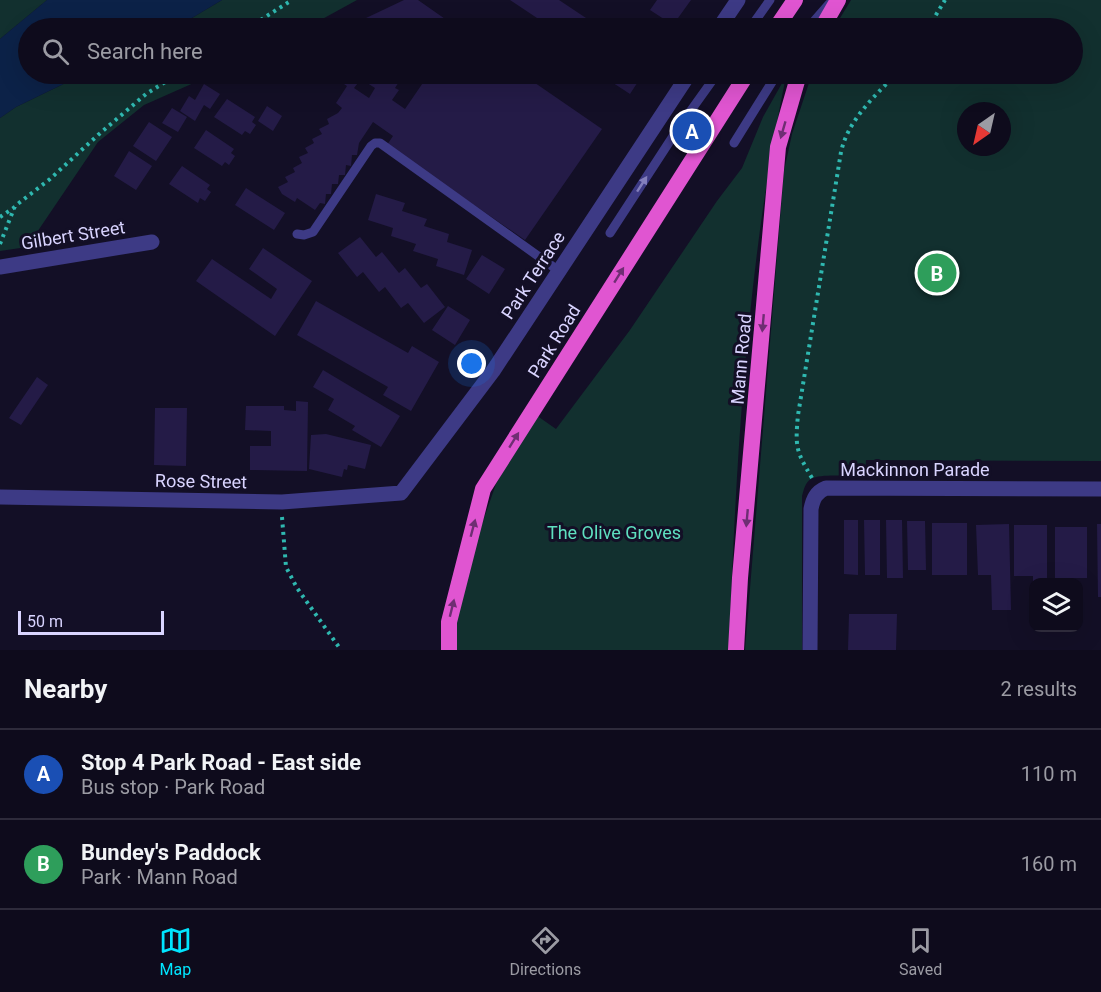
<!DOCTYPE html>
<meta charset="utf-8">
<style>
:root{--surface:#0e0b1c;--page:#171425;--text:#f1f3f6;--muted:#9b9ba3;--line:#2e2b3b;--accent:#00e5ff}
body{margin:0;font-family:Roboto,sans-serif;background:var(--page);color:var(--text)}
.controls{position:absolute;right:18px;bottom:18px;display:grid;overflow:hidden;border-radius:12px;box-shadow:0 6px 24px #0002}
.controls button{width:54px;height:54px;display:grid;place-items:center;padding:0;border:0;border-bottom:2px solid var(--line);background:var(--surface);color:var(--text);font:30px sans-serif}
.compass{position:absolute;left:957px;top:102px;width:54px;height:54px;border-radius:50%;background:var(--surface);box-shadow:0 6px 24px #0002;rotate:214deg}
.scale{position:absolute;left:18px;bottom:15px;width:146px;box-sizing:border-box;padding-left:6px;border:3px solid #d9d4ff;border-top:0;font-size:16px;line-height:21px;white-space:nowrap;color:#d9d4ff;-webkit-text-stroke:4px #130f26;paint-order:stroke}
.you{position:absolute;left:472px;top:364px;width:21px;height:21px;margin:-15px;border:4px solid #fff;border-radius:50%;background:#1a73e8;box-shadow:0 0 0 9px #1a73e833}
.badge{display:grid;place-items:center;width:39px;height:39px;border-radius:50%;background:var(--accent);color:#fff;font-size:20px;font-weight:700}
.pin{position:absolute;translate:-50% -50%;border:3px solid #fff;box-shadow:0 2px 6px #0006}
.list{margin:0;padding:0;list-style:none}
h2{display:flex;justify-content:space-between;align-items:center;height:78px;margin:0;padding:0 24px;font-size:26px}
h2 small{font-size:20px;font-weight:400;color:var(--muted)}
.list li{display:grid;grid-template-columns:39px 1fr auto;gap:18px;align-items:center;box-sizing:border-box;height:90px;padding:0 24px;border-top:2px solid var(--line)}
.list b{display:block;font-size:22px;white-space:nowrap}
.list p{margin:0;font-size:20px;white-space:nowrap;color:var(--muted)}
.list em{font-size:20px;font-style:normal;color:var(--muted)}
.icon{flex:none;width:33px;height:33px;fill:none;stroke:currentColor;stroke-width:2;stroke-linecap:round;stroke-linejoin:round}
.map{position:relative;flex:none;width:1101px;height:650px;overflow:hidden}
.search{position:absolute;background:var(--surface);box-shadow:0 6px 24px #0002;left:18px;right:18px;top:18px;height:66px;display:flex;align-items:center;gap:15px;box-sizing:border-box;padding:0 21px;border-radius:33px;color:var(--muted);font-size:22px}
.sheet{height:258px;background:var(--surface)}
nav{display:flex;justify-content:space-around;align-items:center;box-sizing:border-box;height:84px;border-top:2px solid var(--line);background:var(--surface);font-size:16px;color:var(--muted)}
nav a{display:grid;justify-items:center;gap:3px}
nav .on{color:var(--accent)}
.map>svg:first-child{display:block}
</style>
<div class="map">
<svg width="1101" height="650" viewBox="0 0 1101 650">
<rect width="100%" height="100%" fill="#130f26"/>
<path fill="#12302f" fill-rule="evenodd" d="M0,0H47L0,39Z
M222,0H357L306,28H175Z
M851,0H1101V461L866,460L865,476C852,477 822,473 811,479C805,483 804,489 802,496V650H745L784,171L792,134L812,74H1072V28H834ZM966,111H1002V147H966Z
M84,74H214L144,105L98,142L27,247L0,251V118L16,107Z
M786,76C747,264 736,458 729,650H456L455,622L467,567L496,484L536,415L556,429L630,330L717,201L742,168L763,117Z"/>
<path fill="#0c2248" d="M47,0H222L175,28H28V74H84L16,107L0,118V39Z"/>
<path fill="#241b47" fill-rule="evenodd" d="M404,0H418L448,21L443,28H345Z
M510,0H559L601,28H552Z
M657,0H691L673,25L650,10Z
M329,74H404L395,88L399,90L392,100L405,109L429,74H522L602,129L525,240L387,145L393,136L373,122L359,143L357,155H352L351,166L346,165L345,175H339L338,184H332L331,194H326L325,204L320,203L315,210L297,198L295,202L282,194L278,187L288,182L285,177L295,172L293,168L302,163L299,157L308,153L305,148L314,143L312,139L322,134L319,129L329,124L327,119L338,113L342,108L336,103L347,86ZM361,79L375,88L369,98L354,88Z
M606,74H643L630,94L604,77Z
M204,84L220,94L210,109L204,105L195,121L180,111L189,96L195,100Z
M227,99L255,117L252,122L256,125L250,134L245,131L242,135L214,117Z
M267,106L282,116L273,131L258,121Z
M172,108L187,117L178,132L162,123Z
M149,122L172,137L156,161L133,146Z
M206,130L234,149L231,153L235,156L229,165L225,162L222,166L194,148Z
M129,151L152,166L136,190L114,176Z
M182,166L210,185L207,189L211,192L205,201L200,198L198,203L169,184Z
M246,188L285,213L274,230L235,205Z
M376,194L405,203L402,211L427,219L424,226L449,234L447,242L472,250L464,275L436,266L438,259L413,251L416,244L391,236L393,228L368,220Z
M360,237L376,257L382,252L399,273L405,268L421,288L427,284L445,307L424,323L408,303L401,308L385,287L379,292L363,272L357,277L338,253Z
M263,248L312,281L275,336L196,281L212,259L271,299L277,289L249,269Z
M482,255L505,269L489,294L466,279Z
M316,301L408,353L412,346L439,362L411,411L383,395L388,387L297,335Z
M448,306L470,320L455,345L432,330Z
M323,370L400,416L381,447L352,430L355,426L328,410L334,399L313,387Z
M37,377L48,385L21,425L9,418Z
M296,401L308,402L307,471L250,470V446H271V431L245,430L246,406H284V410L296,411Z
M155,408H187L186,466L154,465Z
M326,434L371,445L365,469L348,465L347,470L344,469L342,477L309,469L311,435Z
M844,520H858V575L844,574Z
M864,520H880V575H865Z
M886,520H902L903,578H887Z
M907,521H925L926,570H908Z
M932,523H967V575H932Z
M1009,524L1011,610H992L991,575H978L976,525Z
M1097,524H1101V597H1098Z
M1014,525H1047V582H1033V576H1014Z
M1055,527H1087V578H1070V582H1055Z
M849,614H897L896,650H848Z"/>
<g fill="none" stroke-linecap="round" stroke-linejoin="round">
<path stroke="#2fb8b0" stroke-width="4" stroke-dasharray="3 4.5" stroke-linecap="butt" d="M248,28L292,0
M928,28L945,0
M0,217L15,207
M0,244L15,206L50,179L98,135L146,94L178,74
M812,478C796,451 795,447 798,415L841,152C848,120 874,97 896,74
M282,517L286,567L297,588L341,650"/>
<path stroke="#3d3a85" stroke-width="9" d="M750,28L770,0
M808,28L829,4
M734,143L777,74
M610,233L679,127L717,74
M297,234L304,235L313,232L371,146L375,143H380L559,271"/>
<path stroke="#3d3a85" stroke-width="15" d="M719,28L738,0
M0,267L152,242
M0,497L282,502L401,493L493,371L689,74
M810,650L811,509C813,499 816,492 826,488L1101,489"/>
<path stroke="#e055d1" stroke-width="16" d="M776,28L795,0
M822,28L838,0
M449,650V622L483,489L747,74
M736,650L740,578L778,147L799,74"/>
</g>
<defs><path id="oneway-solid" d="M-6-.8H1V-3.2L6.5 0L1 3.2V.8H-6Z" transform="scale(1.5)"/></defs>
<g fill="#6f2e73">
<use href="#oneway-solid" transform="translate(783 130) rotate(106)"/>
<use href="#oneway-solid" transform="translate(619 275) rotate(-58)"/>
<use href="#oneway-solid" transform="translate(763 323) rotate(95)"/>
<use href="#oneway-solid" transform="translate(514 440) rotate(-58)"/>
<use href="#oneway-solid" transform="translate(747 518) rotate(95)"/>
<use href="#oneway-solid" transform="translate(473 528) rotate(-75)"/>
<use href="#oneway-solid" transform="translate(452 608) rotate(-76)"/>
</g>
<use fill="#837fbc" href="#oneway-solid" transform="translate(642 184) rotate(-57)"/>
<g text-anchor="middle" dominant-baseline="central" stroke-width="6" stroke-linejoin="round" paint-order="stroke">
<g font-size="18" fill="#d9d4ff" stroke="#130f26">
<text transform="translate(73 235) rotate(-9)">Gilbert Street</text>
<text transform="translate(533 275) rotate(-57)">Park Terrace</text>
<text transform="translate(554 341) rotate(-58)">Park Road</text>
<text transform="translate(741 359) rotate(-85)">Mann Road</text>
<text x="915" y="469">Mackinnon Parade</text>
<text transform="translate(201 481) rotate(1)">Rose Street</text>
</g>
<g font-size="18" fill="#5fe0c0" stroke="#130f26">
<text x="614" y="532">The Olive Groves</text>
</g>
</g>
</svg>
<div class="controls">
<button><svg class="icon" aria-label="layers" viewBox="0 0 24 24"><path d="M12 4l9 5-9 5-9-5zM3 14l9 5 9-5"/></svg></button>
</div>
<svg class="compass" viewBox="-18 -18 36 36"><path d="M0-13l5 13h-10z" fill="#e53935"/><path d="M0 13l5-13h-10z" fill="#9b9ba3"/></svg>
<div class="scale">50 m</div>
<div class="you"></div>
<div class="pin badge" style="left:692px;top:131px;background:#1a4fb4">A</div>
<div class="pin badge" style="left:937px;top:273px;background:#2e9e5b">B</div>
<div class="search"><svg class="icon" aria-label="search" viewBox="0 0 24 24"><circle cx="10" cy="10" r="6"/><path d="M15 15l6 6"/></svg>Search here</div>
</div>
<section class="sheet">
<h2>Nearby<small>2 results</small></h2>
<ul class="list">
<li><span class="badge" style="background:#1a4fb4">A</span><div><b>Stop 4 Park Road - East side</b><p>Bus stop · Park Road</p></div><em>110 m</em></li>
<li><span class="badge" style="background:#2e9e5b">B</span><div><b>Bundey's Paddock</b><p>Park · Mann Road</p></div><em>160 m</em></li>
</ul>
</section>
<nav>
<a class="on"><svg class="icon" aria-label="map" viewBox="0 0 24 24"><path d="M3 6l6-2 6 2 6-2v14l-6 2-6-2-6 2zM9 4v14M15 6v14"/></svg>Map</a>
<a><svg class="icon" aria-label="directions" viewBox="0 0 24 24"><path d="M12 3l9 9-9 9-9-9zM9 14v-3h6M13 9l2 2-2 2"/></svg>Directions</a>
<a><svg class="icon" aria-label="saved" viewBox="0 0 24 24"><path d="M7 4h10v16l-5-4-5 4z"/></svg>Saved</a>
</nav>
